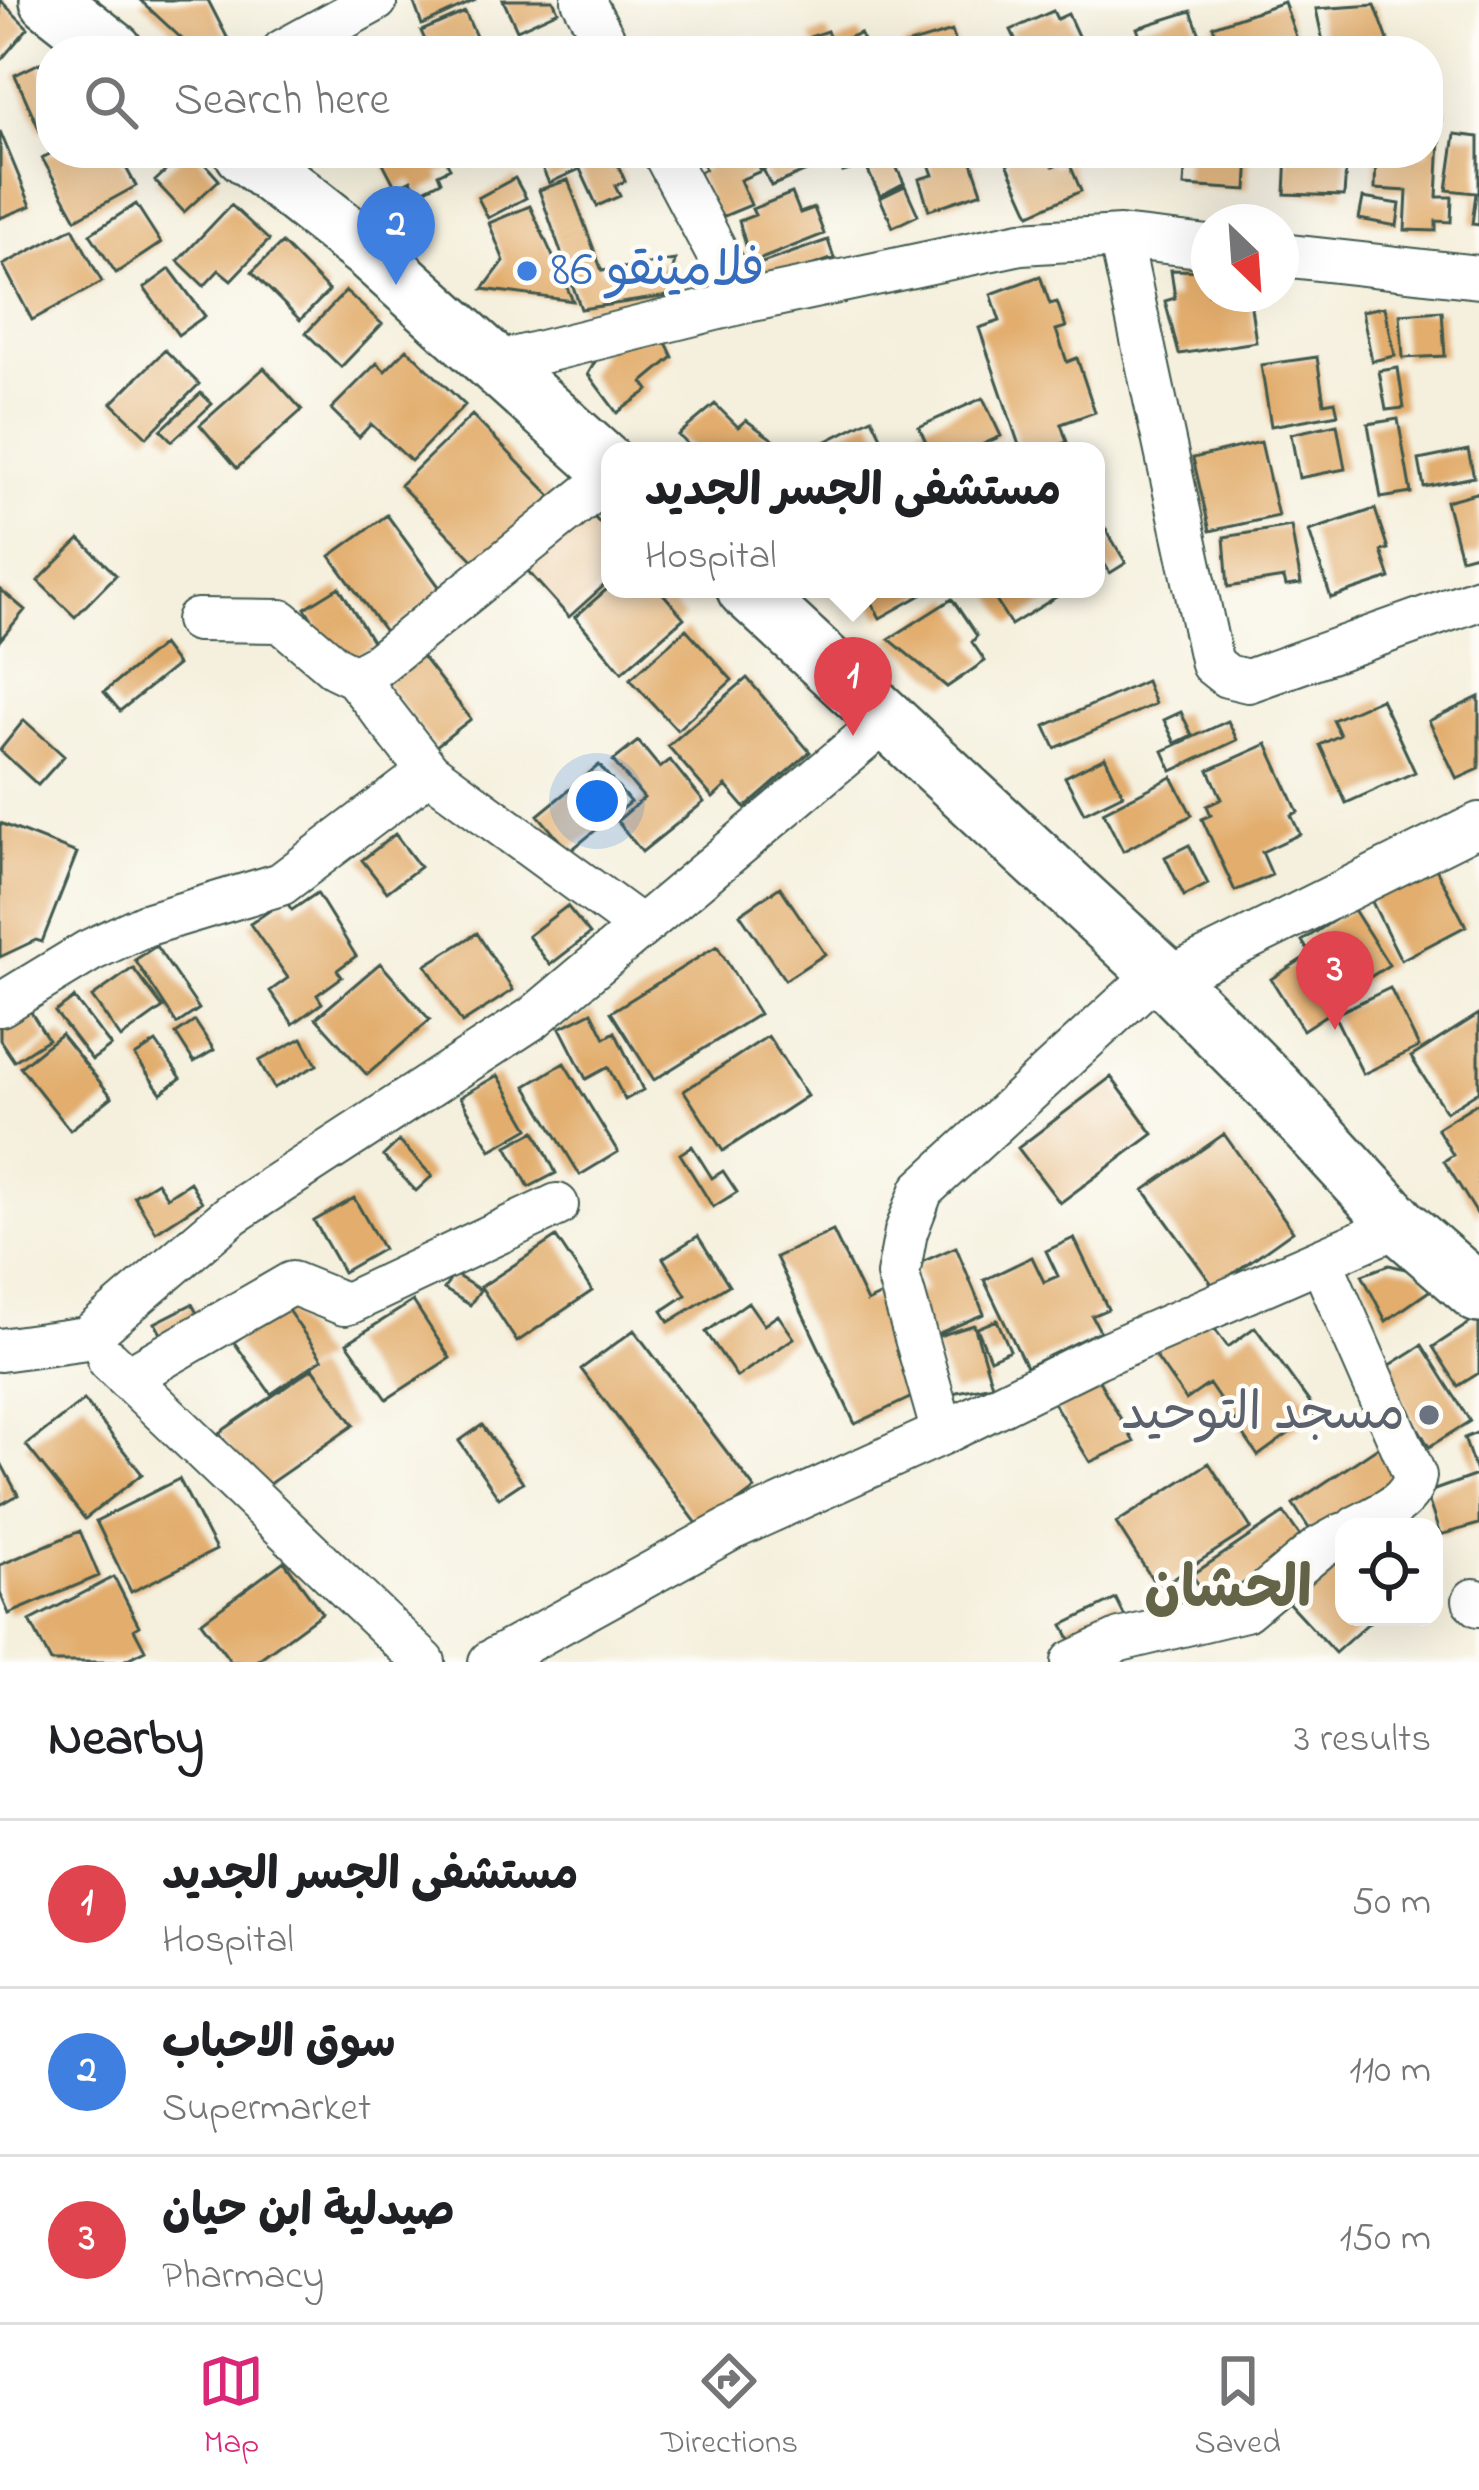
<!DOCTYPE html>
<meta charset="utf-8">
<style>
:root{--surface:#fff;--page:#f6f6f6;--text:#202124;--muted:#757577;--line:#e0e0e0;--accent:#db2777}
body{margin:0;font-family:"Indie Flower","Playpen Sans Arabic",sans-serif;background:var(--page);color:var(--text)}
.controls{position:absolute;right:36px;bottom:36px;display:grid;overflow:hidden;border-radius:24px;box-shadow:0 12px 48px #0002}
.controls button{width:108px;height:108px;display:grid;place-items:center;padding:0;border:0;border-bottom:3px solid var(--line);background:var(--surface);color:var(--text);font:60px sans-serif}
.compass{position:absolute;left:1191px;top:204px;width:108px;height:108px;border-radius:50%;background:var(--surface);box-shadow:0 12px 48px #0002;rotate:155deg}
.you{position:absolute;left:597px;top:801px;width:42px;height:42px;margin:-30px;border:9px solid #fff;border-radius:50%;background:#1a73e8;box-shadow:0 0 0 18px #1a73e833}
.badge{display:grid;place-items:center;width:78px;height:78px;border-radius:50%;background:var(--accent);color:#fff;font-size:39px;font-weight:700}
.pin{position:absolute;translate:-50% -99px;filter:drop-shadow(0 3px 6px #0008)}
.pin::after{content:'';position:absolute;top:63px;width:42px;height:36px;background:inherit;clip-path:polygon(0 0,100% 0,50% 100%)}
.popup{position:absolute;left:601px;top:442px;width:504px;height:156px;box-sizing:border-box;display:grid;place-content:center;border-radius:24px;background:var(--surface);filter:drop-shadow(0 3px 9px #0005);font-size:39px;white-space:nowrap;color:var(--muted)}
.popup b{font-size:45px;color:var(--text)}
.popup::after{content:'';position:absolute;left:50%;top:100%;margin-left:-24px;border:24px solid transparent;border-top-color:var(--surface)}
.list{margin:0;padding:0;list-style:none}
h2{display:flex;justify-content:space-between;align-items:center;height:156px;margin:0;padding:0 48px;font-size:51px}
h2 small{font-size:39px;font-weight:400;color:var(--muted)}
.list li{display:grid;grid-template-columns:78px 1fr auto;gap:36px;align-items:center;box-sizing:border-box;height:168px;padding:0 48px;border-top:3px solid var(--line)}
.list b{display:block;font-size:45px;white-space:nowrap}
.list p{margin:0;font-size:39px;white-space:nowrap;color:var(--muted)}
.list em{font-size:39px;font-style:normal;color:var(--muted)}
.icon{flex:none;width:66px;height:66px;fill:none;stroke:currentColor;stroke-width:2;stroke-linecap:round;stroke-linejoin:round}
.map{position:relative;flex:none;width:1479px;height:1662px;overflow:hidden}
.search{position:absolute;background:var(--surface);box-shadow:0 12px 48px #0002;left:36px;right:36px;top:36px;height:132px;display:flex;align-items:center;gap:30px;box-sizing:border-box;padding:0 42px;border-radius:48px;color:var(--muted);font-size:45px}
.sheet{height:660px;background:var(--surface)}
nav{display:flex;justify-content:space-around;align-items:center;box-sizing:border-box;height:168px;border-top:3px solid var(--line);background:var(--surface);font-size:33px;color:var(--muted)}
nav a{display:grid;justify-items:center;gap:6px}
nav .on{color:var(--accent)}
.map>svg:first-child{display:block}
</style>
<div class="map">
<svg width="1479" height="1662" viewBox="0 0 1479 1662">
<rect width="100%" height="100%" fill="#fdfcf7"/>
<filter id="ink" filterUnits="userSpaceOnUse"><feTurbulence type="fractalNoise" baseFrequency=".00833" numOctaves="2"/><feDisplacementMap in="SourceGraphic" scale="24" xChannelSelector="R" yChannelSelector="G"/><feConvolveMatrix kernelMatrix="1 2 1 2 8 2 1 2 1" color-interpolation-filters="sRGB"/></filter>
<filter id="wash" filterUnits="userSpaceOnUse"><feTurbulence type="fractalNoise" baseFrequency=".004" numOctaves="4" result="noise"/><feDisplacementMap in="SourceGraphic" scale="48" xChannelSelector="R" yChannelSelector="G"/><feGaussianBlur stdDeviation="2.7" result="paint"/><feColorMatrix in="noise" values="0 0 0 0 0 0 0 0 0 0 0 0 0 0 0 0 0 1.4 0 .05"/><feComposite in="paint" operator="in"/></filter>
<g filter="url(#wash)">
<rect width="100%" height="100%" fill="#f5f0dd"/>
<g id="blocks">
<path fill="#e2ad6d" d="M0,0L28,28L0,61Z
M140,0H208L230,43L214,51H195Z
M413,0H476L422,25Z
M503,0H553L558,11L517,30Z
M1284,2L1301,51H1222L1213,26Z
M1375,5L1392,51H1325L1316,9Z
M1053,11L1057,19L1068,14L1085,51H1021L1011,30Z
M1191,11L1206,51H1145L1137,28Z
M465,12L478,41L456,51H430L421,31Z
M827,31L832,44L860,33L867,51H815L810,37Z
M952,31L958,51H903L902,46Z
M40,63L51,87V126L40,131L15,75Z
M1428,118L1441,119L1437,197H1452L1451,222L1436,221V231L1405,230L1407,191L1375,189L1376,153H1428Z
M0,131L31,206L0,218Z
M1455,134L1479,137V225L1472,224L1476,193L1447,190Z
M52,153H118L136,186L76,219L42,158Z
M185,153H195L219,180L184,212L155,181Z
M398,153H442L450,168L438,174L441,181L418,193L411,180L396,188L382,161Z
M557,153H600L604,160L614,156L625,181L615,186L620,196L597,206L580,169L549,183L539,161Z
M716,153H753L761,171L740,180L751,205L717,219L697,173L705,169L701,159Z
M776,153H818L823,164L771,186L763,169L780,162Z
M838,153H903V154L843,172Z
M925,153H969L982,192L929,210L919,179L933,175Z
M1019,153H1047L1053,166L1068,160L1081,191L1030,214L1005,159Z
M1186,153H1249L1247,190L1184,186Z
M1287,153H1347L1344,196L1285,194Z
M893,160L904,183L880,196L868,171Z
M515,178L526,198L488,218L478,198Z
M568,180L602,271L675,260L668,296L581,309L539,190Z
M905,186L918,215L893,227L880,198Z
M792,193L800,213L814,208L824,234L751,263L739,221L755,215L752,209Z
M1363,198L1400,204L1397,226L1359,219Z
M136,204L161,243L116,273L90,234Z
M231,205L269,240L231,280L219,270L204,286L178,261Z
M530,206L573,301L483,289L504,261L489,223Z
M73,228L102,282L32,320L3,265Z
M828,240L834,258L765,282L759,264Z
M282,243L329,291L300,320L252,272Z
M170,269L205,316L178,335L144,288Z
M1171,270L1209,271V294H1230L1232,303L1250,300L1256,342L1179,354L1165,301L1175,298Z
M1040,276L1050,304L1057,302L1066,327L1056,330L1067,362L1077,358L1095,412L1061,424L1067,442L1042,451H1021L979,328L1000,321L991,294Z
M346,291L382,324L341,367L306,333Z
M1385,307L1395,356L1372,361L1362,311Z
M1442,311L1445,356L1403,358L1400,314Z
M662,334L673,357L643,382L649,390L617,413L588,374L607,341Z
M407,349L465,405L411,461L371,424L359,437L331,409L377,363L385,371Z
M165,350L199,384L147,437L112,403Z
M1317,357L1324,403L1335,401L1338,414L1271,426L1261,365Z
M264,368L302,410L237,468L200,425Z
M1398,368L1404,408L1386,410L1379,371Z
M201,393L212,404L172,441L161,430Z
M983,398L1001,436L968,451H930L919,427Z
M715,404L738,427L746,420L779,444L771,451H695L678,435Z
M472,415L557,502L485,572L400,485Z
M872,418L888,451H807Z
M1398,419L1411,493L1381,498L1368,424Z
M1337,424L1345,469L1299,478L1291,434Z
M1261,442L1278,516L1210,531L1193,458Z
M1468,450L1474,477L1424,487L1419,460Z
M1479,492V553L1461,558L1446,501Z
M582,503L610,535V580L569,617L518,560Z
M1375,509L1388,549L1381,551L1390,578L1331,598L1309,531Z
M1096,513L1126,563L1110,573L1096,550Z
M387,515L443,592L386,633L330,556Z
M1291,526L1301,584L1286,586L1284,578L1228,587L1224,537Z
M80,539L116,575L75,617L38,581Z
M339,587L375,646L341,666L305,608Z
M0,589L25,610L0,640Z
M607,589H659L684,618L622,672L575,617Z
M864,589H932L880,618Z
M989,589H1069L1011,625Z
M952,599L977,636L972,642L985,661L947,687L889,639Z
M686,629L732,680L677,730L630,679Z
M411,642L471,719L435,747L375,670Z
M162,645L177,665L120,711L104,692Z
M747,678L810,752L745,808L726,786L713,798L668,746Z
M1146,681L1155,704L1055,748L1045,726Z
M1479,697V769L1457,779L1429,721Z
M1381,699L1415,772L1346,803L1320,745L1340,735L1333,720Z
M1181,712L1192,735L1175,743L1164,720Z
M24,720L64,756L38,785L0,750Z
M1228,721L1237,740L1172,771L1163,751Z
M638,741L660,768L670,760L704,802L642,852L617,821L644,798L613,761Z
M1267,744L1298,812L1291,815L1300,834L1262,852L1272,875L1235,891L1202,819L1211,815L1207,806L1222,799L1209,770Z
M1105,757L1123,794L1084,813L1065,777Z
M599,765L630,802L569,852L538,815Z
M1172,777L1192,815L1123,851L1103,812Z
M0,823L77,853L42,942L36,940L0,957Z
M395,834L420,867L387,892L362,860Z
M1189,845L1208,884L1184,896L1165,857Z
M1433,863L1466,926L1401,960L1369,896Z
M780,887L825,954L785,980L740,914Z
M317,893L356,956L337,970L342,977L317,995L322,1003L293,1024L270,991L288,978L250,924L285,900L292,910Z
M567,906L590,934L550,965L528,936Z
M1353,908L1389,965L1331,1002L1335,1009L1303,1030L1271,979L1310,954L1302,941Z
M477,933L513,990L462,1023L426,965Z
M156,946L199,1009L177,1024L135,960Z
M717,946L759,1014L654,1080L611,1012Z
M380,963L430,1020L367,1075L316,1018Z
M133,968L163,1008L121,1038L92,997Z
M1390,988L1419,1047L1363,1074L1334,1015Z
M74,998L111,1046L92,1060L55,1012Z
M27,1006L48,1039L14,1061L0,1040V1023Z
M592,1012L605,1038L615,1032L643,1090L625,1100L608,1067L586,1079L560,1028Z
M1479,1014V1091L1446,1112L1411,1057Z
M195,1021L214,1050L194,1062L176,1034Z
M61,1034L112,1097L70,1130L20,1067Z
M768,1036L807,1096L723,1151L684,1091Z
M302,1038L317,1065L274,1088L259,1061Z
M156,1042L181,1078L161,1093L135,1056Z
M564,1063L618,1152L580,1175L526,1086Z
M498,1075L529,1128L491,1150L460,1097Z
M1111,1077L1153,1134L1060,1203L1018,1148Z
M1479,1102V1217L1444,1161L1453,1155L1437,1128Z
M535,1131L556,1173L529,1187L507,1146Z
M1224,1134L1293,1231L1214,1287L1144,1190Z
M399,1141L432,1176L416,1191L383,1156Z
M692,1146L712,1178L723,1171L737,1192L713,1207L680,1154Z
M157,1182L167,1197L190,1182L202,1202L156,1232L134,1196Z
M354,1198L383,1249L343,1272L314,1221Z
M833,1231L867,1302L888,1292L912,1342L896,1351L916,1395L855,1424L776,1257Z
M698,1236L729,1285L669,1322L662,1311L686,1295L663,1258Z
M556,1237L592,1291L517,1342L481,1287Z
M1074,1238L1108,1309L1092,1316L1100,1331L1026,1367L984,1280L1032,1257L1044,1282L1058,1276L1046,1251Z
M956,1247L984,1314L928,1338L911,1296L925,1290L915,1265Z
M1389,1265L1422,1273L1432,1289L1386,1321L1362,1275Z
M454,1274L480,1290L470,1305L444,1289Z
M413,1301L450,1358L387,1399L347,1343Z
M748,1302L764,1325L778,1315L794,1338L737,1377L706,1332Z
M192,1304L206,1330L170,1350L155,1323Z
M285,1306L322,1359L271,1394L234,1342Z
M1205,1316L1228,1347L1255,1327L1317,1413L1258,1456L1209,1384L1186,1400L1147,1344Z
M1479,1317V1373L1458,1386L1433,1347Z
M997,1320L1010,1350L990,1359L977,1328Z
M974,1325L992,1385L952,1393L932,1338Z
M634,1330L755,1489L701,1529L581,1369Z
M1422,1345L1470,1421L1429,1447L1384,1369Z
M1090,1365L1134,1442L1090,1462L1045,1389Z
M313,1368L354,1425L259,1491L219,1433Z
M84,1400L142,1474L85,1519L26,1445Z
M482,1425L523,1482L499,1498L459,1441Z
M1479,1432V1524L1440,1535L1426,1493L1477,1475L1464,1438Z
M1381,1445L1405,1479L1316,1539L1293,1504Z
M0,1461L18,1495L0,1505Z
M1209,1463L1251,1528L1158,1588L1116,1523Z
M179,1479L216,1550L131,1592L96,1521Z
M1284,1513L1307,1546L1215,1608L1192,1575Z
M80,1531L99,1576L9,1614L0,1593V1565Z
M1344,1547V1617H1375L1335,1653L1286,1600Z
M284,1561L322,1613L255,1662H231L201,1622Z
M114,1577L139,1626L134,1629L145,1650L121,1662H51L30,1621Z
M1116,1599L1129,1625L1076,1651L1063,1625Z"/>
</g>
</g>
<g filter="url(#ink)">
<use href="#blocks" fill-opacity="0" stroke="#3f584d" stroke-width="3"/>
<g fill="none" stroke-linecap="round" stroke-linejoin="round">
<defs>
<path id="street" d="M583,0L610,51
M283,51L376,0
M664,153L743,302
M1120,237L1212,664L1227,676L1248,681L1479,599
M1281,255L1479,277
M509,360L743,302L1021,243L1120,237L1209,247
M197,620L281,621L336,668L355,677L377,665L610,477
M355,677L429,772L641,927
M1179,973L1479,824
M0,1005L89,951L145,925L281,884L429,772
M1321,1261L1415,1476C1411,1503 1379,1515 1357,1527
M0,1350L87,1338L232,1214L533,1018L887,720
M109,1360L424,1662
M127,1378L292,1283L344,1304L351,1302L557,1205
M943,1433L898,1275L906,1232L922,1190L1159,972
M1474,1600L1479,1605
M490,1662L731,1529L943,1433L1097,1357L1400,1225
M1073,1662L1120,1640L1245,1610L1319,1548L1344,1534"/>
<path id="secondary" d="M49,0L114,51
M244,153L371,253L610,468
M746,589L1159,972L1274,1088L1400,1225L1479,1294"/>
</defs>
<use href="#street" stroke="#3f584d" stroke-width="46"/>
<use href="#secondary" stroke="#3f584d" stroke-width="62"/>
<use href="#street" stroke="#fff" stroke-width="42"/>
<use href="#secondary" stroke="#fff" stroke-width="57"/>
</g>
</g>
<circle fill="#3f7fe0" stroke="#fdfcf7" stroke-width="4.5" cx="527" cy="271" r="12"/>
<circle fill="#6b7280" stroke="#fdfcf7" stroke-width="4.5" cx="1429" cy="1415" r="12"/>
<g text-anchor="middle" dominant-baseline="central" stroke-width="9" stroke-linejoin="round" paint-order="stroke">
<g font-size="51" fill="#366cbe" stroke="#fdfcf7" text-anchor="start">
<text x="551" y="271">فلامينقو 86</text>
</g>
<g font-size="51" fill="#5b616d" stroke="#fdfcf7" text-anchor="end">
<text x="1405" y="1415">مسجد التوحيد</text>
</g>
<g font-size="57" font-weight="bold" fill="#636448" stroke="#fdfcf7">
<text x="1228" y="1592">الحشان</text>
</g>
</g>
</svg>
<div class="controls">
<button><svg class="icon" aria-label="locate" viewBox="0 0 24 24"><circle cx="12" cy="12" r="6"/><path d="M12 2v4M12 18v4M2 12h4M18 12h4"/></svg></button>
</div>
<svg class="compass" viewBox="-18 -18 36 36"><path d="M0-13l5 13h-10z" fill="#e53935"/><path d="M0 13l5-13h-10z" fill="#757577"/></svg>
<div class="you"></div>
<div class="pin badge" style="left:853px;top:736px;background:#e0444e">1</div>
<div class="popup"><b>مستشفى الجسر الجديد</b>Hospital</div>
<div class="pin badge" style="left:396px;top:285px;background:#3f7fe0">2</div>
<div class="pin badge" style="left:1335px;top:1030px;background:#e0444e">3</div>
<div class="search"><svg class="icon" aria-label="search" viewBox="0 0 24 24"><circle cx="10" cy="10" r="6"/><path d="M15 15l6 6"/></svg>Search here</div>
</div>
<section class="sheet">
<h2>Nearby<small>3 results</small></h2>
<ul class="list">
<li><span class="badge" style="background:#e0444e">1</span><div><b>مستشفى الجسر الجديد</b><p>Hospital</p></div><em>50 m</em></li>
<li><span class="badge" style="background:#3f7fe0">2</span><div><b>سوق الاحباب</b><p>Supermarket</p></div><em>110 m</em></li>
<li><span class="badge" style="background:#e0444e">3</span><div><b>صيدلية ابن حيان</b><p>Pharmacy</p></div><em>150 m</em></li>
</ul>
</section>
<nav>
<a class="on"><svg class="icon" aria-label="map" viewBox="0 0 24 24"><path d="M3 6l6-2 6 2 6-2v14l-6 2-6-2-6 2zM9 4v14M15 6v14"/></svg>Map</a>
<a><svg class="icon" aria-label="directions" viewBox="0 0 24 24"><path d="M12 3l9 9-9 9-9-9zM9 14v-3h6M13 9l2 2-2 2"/></svg>Directions</a>
<a><svg class="icon" aria-label="saved" viewBox="0 0 24 24"><path d="M7 4h10v16l-5-4-5 4z"/></svg>Saved</a>
</nav>
